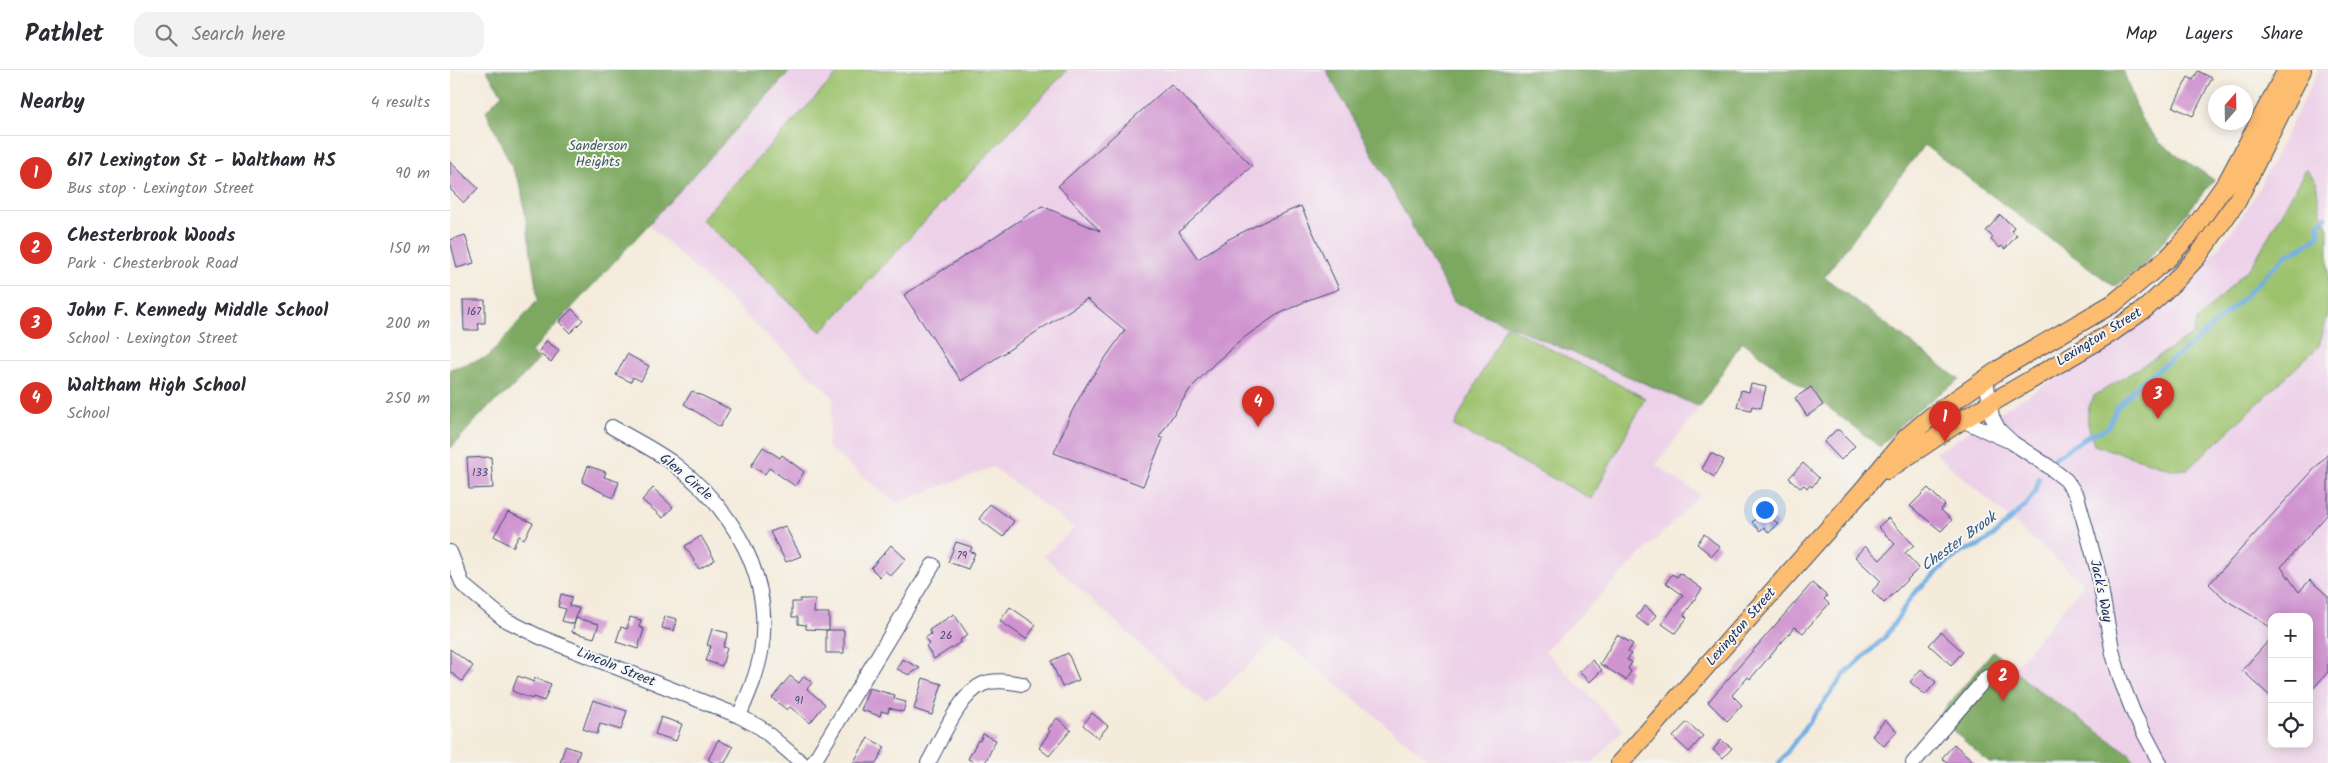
<!DOCTYPE html>
<meta charset="utf-8">
<style>
:root{--surface:#fff;--page:#f2f2f3;--text:#2b2b33;--muted:#7c7c81;--line:#e1e1e2;--accent:#d93025}
body{margin:0;font-family:Kalam,sans-serif;background:var(--page);color:var(--text)}
.controls{position:absolute;right:15px;bottom:15px;display:grid;overflow:hidden;border-radius:10px;box-shadow:0 2px 12px #0003}
.controls button{width:45px;height:45px;display:grid;place-items:center;padding:0;border:0;border-bottom:1px solid var(--line);background:var(--surface);color:var(--text);font:25px sans-serif}
.compass{position:absolute;left:1758px;top:15px;width:45px;height:45px;border-radius:50%;background:var(--surface);box-shadow:0 2px 12px #0003;rotate:20deg}
.you{position:absolute;left:1314px;top:439px;width:18px;height:18px;margin:-12px;border:4px solid #fff;border-radius:50%;background:#1a73e8;box-shadow:0 0 0 8px #1a73e833}
.badge{display:grid;place-items:center;width:32px;height:32px;border-radius:50%;background:var(--accent);color:#fff;font-size:16px;font-weight:700}
.pin{position:absolute;translate:-50% -41px;filter:drop-shadow(0 1px 2px #0008)}
.pin::after{content:'';position:absolute;top:26px;width:18px;height:15px;background:inherit;clip-path:polygon(0 0,100% 0,50% 100%)}
.list{margin:0;padding:0;list-style:none}
h2{display:flex;justify-content:space-between;align-items:center;height:65px;margin:0;padding:0 20px;font-size:21px}
h2 small{font-size:16px;font-weight:400;color:var(--muted)}
.list li{display:grid;grid-template-columns:32px 1fr auto;gap:15px;align-items:center;box-sizing:border-box;height:75px;padding:0 20px;border-top:1px solid var(--line)}
.list b{display:block;font-size:19px;white-space:nowrap}
.list p{margin:0;font-size:16px;white-space:nowrap;color:var(--muted)}
.list em{font-size:16px;font-style:normal;color:var(--muted)}
.icon{flex:none;width:28px;height:28px;fill:none;stroke:currentColor;stroke-width:2;stroke-linecap:round;stroke-linejoin:round}
.map{position:relative;flex:none;width:1878px;height:693px;overflow:hidden}
header{display:flex;align-items:center;gap:30px;box-sizing:border-box;height:70px;padding:0 25px;background:var(--surface);border-bottom:1px solid var(--line)}
header strong{font-size:24px}
nav{display:flex;gap:28px;margin-inline-start:auto;font-size:18px}
.search{width:350px;height:45px;background:var(--page);display:flex;align-items:center;gap:12px;box-sizing:border-box;padding:0 18px;border-radius:15px;color:var(--muted);font-size:19px}
main{display:flex}
aside{flex:1;background:var(--surface)}
.map>svg:first-child{display:block}
</style>
<header>
<strong>Pathlet</strong>
<div class="search"><svg class="icon" aria-label="search" viewBox="0 0 24 24"><circle cx="10" cy="10" r="6"/><path d="M15 15l6 6"/></svg>Search here</div>
<nav><a>Map</a><a>Layers</a><a>Share</a></nav>
</header>
<main>
<aside>
<h2>Nearby<small>4 results</small></h2>
<ul class="list">
<li><span class="badge">1</span><div><b>617 Lexington St - Waltham HS</b><p>Bus stop · Lexington Street</p></div><em>90 m</em></li>
<li><span class="badge">2</span><div><b>Chesterbrook Woods</b><p>Park · Chesterbrook Road</p></div><em>150 m</em></li>
<li><span class="badge">3</span><div><b>John F. Kennedy Middle School</b><p>School · Lexington Street</p></div><em>200 m</em></li>
<li><span class="badge">4</span><div><b>Waltham High School</b><p>School</p></div><em>250 m</em></li>
</ul>
</aside>
<div class="map">
<svg width="1878" height="693" viewBox="0 0 1878 693">
<rect width="100%" height="100%" fill="#f6f6f2"/>
<filter id="ink" filterUnits="userSpaceOnUse"><feTurbulence type="fractalNoise" baseFrequency=".02" numOctaves="2"/><feDisplacementMap in="SourceGraphic" scale="10" xChannelSelector="R" yChannelSelector="G"/><feConvolveMatrix kernelMatrix="1 2 1 2 8 2 1 2 1" color-interpolation-filters="sRGB"/></filter>
<filter id="wash" filterUnits="userSpaceOnUse"><feTurbulence type="fractalNoise" baseFrequency=".0096" numOctaves="4" result="noise"/><feDisplacementMap in="SourceGraphic" scale="20" xChannelSelector="R" yChannelSelector="G"/><feGaussianBlur stdDeviation="1.12" result="paint"/><feColorMatrix in="noise" values="0 0 0 0 0 0 0 0 0 0 0 0 0 0 0 0 0 1.4 0 .05"/><feComposite in="paint" operator="in"/></filter>
<g filter="url(#wash)">
<rect width="100%" height="100%" fill="#f4ebdb"/>
<path fill="#edd1e9" fill-rule="evenodd" d="M341,0H876L1004,232L1250,337L1206,395L1250,425L1095,581L1173,660L1142,693H982L828,567L756,635L594,486L624,458L543,397L446,433L377,377L384,328L199,155Z
M1869,0H1878V693H1685L1680,684L1581,615L1563,599L1634,514L1485,383L1692,254L1749,201L1783,160L1806,124ZM1822,547H1859V674H1822Z"/>
<path fill="#9cc26d" stroke="#5c7866" d="M391,0H617L371,262L251,149Z
M1856,99L1866,112L1870,140L1878,159V244L1869,276L1738,399L1724,400L1644,375C1638,355 1633,346 1644,326L1742,265L1747,250L1803,194Z
M1056,256L1195,328L1142,429L1004,356Z"/>
<path fill="#7da860" stroke="#4c6c5f" d="M36,0H341L81,282L89,289L60,320L37,338L0,379V299L38,287L88,230L71,117L36,41L52,24Z
M876,0H1673L1690,47L1710,73L1764,110L1693,196L1665,217L1474,75L1374,207L1510,310C1480,329 1453,349 1430,377L1292,271L1250,337L1004,232Z
M1543,581L1581,615L1680,684L1685,693H1539L1488,647Z"/>
<g fill="none" stroke-linecap="round" stroke-linejoin="round">
<path stroke="#71aee3" stroke-width="4.5" d="M1604,388L1643,363L1650,362L1658,357L1666,339L1692,311L1739,277L1789,232L1834,187L1861,172L1869,165V154L1876,147
M1329,693L1394,605L1436,566L1463,524L1497,493L1513,481L1529,476L1544,465L1577,434L1585,422L1589,408"/>
</g>
<g id="blocks">
<path fill="#cf93cf" d="M1748,1L1762,8L1743,46L1723,37L1738,7L1743,10Z
M721,14L802,96L729,162L748,189L777,170L815,151L851,136L889,219L858,230L825,246L795,267L765,293L740,319L709,367L713,369L693,416L604,383L621,343L637,314L675,260L637,229L511,311L454,225L592,136L650,161L608,116Z
M0,92L28,118L14,133L0,119Z
M1550,145L1564,157L1561,161L1567,165L1555,179L1551,176L1550,178L1541,170L1543,167L1536,161Z
M15,165L24,193L7,198L0,170Z
M13,230H35V253H28L29,260H14Z
M122,239L133,250L120,263L109,252Z
M96,271L109,280L101,292L88,283Z
M177,284L199,296L191,311L183,307L181,312L166,305Z
M1301,314L1316,317L1311,338L1302,336L1301,340L1287,337L1291,320L1299,322Z
M1361,317L1373,335L1357,346L1345,328Z
M242,321L280,339L270,357L234,334Z
M1386,360H1389L1405,376L1391,390L1374,372Z
M313,377L330,388L332,385L354,402L345,416L319,398L315,404L301,396Z
M1261,383L1274,390L1264,407L1252,399Z
M1878,384V444L1831,497L1849,522L1860,510L1878,526V602L1859,623V547H1822V558L1776,530L1759,514Z
M41,387L43,418L19,419L17,388Z
M1353,393L1369,408L1362,417L1359,415L1357,418L1354,415L1350,418L1339,408Z
M138,396L156,402L154,407L169,412L163,428L132,412Z
M203,418L223,437L213,448L192,430Z
M1478,418L1495,435L1491,440L1502,450L1491,461L1460,436Z
M540,434L564,451L553,467L529,449Z
M1314,440L1328,454L1319,463L1314,457L1310,461L1302,452Z
M58,442L83,453L74,469L69,466L63,477L44,466Z
M1438,448L1464,475L1455,483L1469,498L1434,533L1422,521L1431,511L1405,487L1415,476L1430,490L1445,474L1428,457Z
M335,456L351,486L336,492L320,462Z
M1254,464L1270,477L1262,486L1247,474Z
M251,466L265,490L249,499L235,476Z
M506,472L522,477L520,482L525,483L518,499L498,492Z
M441,475L456,489L441,506L435,501L430,507L421,498Z
M1230,503L1252,519L1234,545L1237,548L1225,563L1212,554L1233,525L1216,513L1222,504L1227,507Z
M1362,513L1377,526L1374,529L1379,534L1353,563L1345,557L1300,609L1298,607L1282,625L1292,635L1277,651L1258,632Z
M111,524L122,527L119,536L129,538L124,554L112,551L116,539L108,537Z
M350,529H365L364,543H379V560L356,559V555L348,554V547H342V532H350Z
M1195,536L1206,545L1198,556L1186,547Z
M560,537L586,555L576,569L550,551Z
M504,544L518,565L510,570L511,572L484,589L476,576L479,574L475,568L481,564L479,560Z
M215,546L227,549L224,561L212,558Z
M180,547L191,550L189,557L194,559L188,579L166,572L171,557L177,559Z
M126,548L149,554L144,568L122,562Z
M262,559L278,563L273,577L277,578L272,596L256,591L261,576L257,575Z
M376,560H394V583H376Z
M1491,562L1513,582L1501,595L1479,575Z
M1167,565L1183,574L1178,582L1181,584L1177,590L1182,592L1178,599L1181,601L1176,610L1150,594Z
M1822,567V628L1792,600Z
M0,579L23,596L12,611L0,602Z
M618,583L629,610L612,617L601,591Z
M452,589L470,598L459,605L447,599Z
M1142,590L1152,600L1140,612L1129,602Z
M1471,599L1486,612L1475,625L1460,612Z
M68,606L84,612L85,608L101,614L94,631L83,627L82,629L62,621Z
M340,606L349,613L354,606L362,613L357,619L375,634L360,653L340,637L337,640L322,628Z
M473,608L492,614L482,645L464,639Z
M419,618L445,625L444,629L456,632L453,642L439,638L438,643L431,641L430,646L411,640Z
M143,630L177,641L171,660L150,654L147,664L133,659Z
M642,643L658,656L648,668L633,655Z
M211,647L232,654L226,671L205,664Z
M607,648L621,660L599,686L589,678L600,661L598,659Z
M1435,650L1447,661L1434,676L1422,666Z
M1237,652L1253,666L1239,682L1223,667Z
M533,664L546,670L535,693H526L518,689L528,670L530,671Z
M418,668L435,677L426,693H403Z
M268,670L283,677L275,693H265L258,690Z
M1271,670L1282,678L1273,688L1263,680Z
M1504,674L1525,693H1498L1492,688Z
M115,676L130,681L126,693H110Z"/>
</g>
</g>
<g filter="url(#ink)">
<use href="#blocks" fill-opacity="0" stroke="#3c4b71" stroke-width="1"/>
<g fill="none" stroke-linecap="round" stroke-linejoin="round">
<defs>
<path id="minor" d="M1536,309L1542,347L1549,360L1563,373L1598,396L1616,410L1627,426L1648,502L1663,584L1671,611L1684,644L1710,693
M1512,350L1557,370
M162,357C183,369 205,380 224,394C282,438 324,507 311,582C307,605 298,625 289,646
M0,482L13,515L54,549L90,567L289,646L311,658L352,693
M363,693L483,495
M478,693C491,671 509,624 533,614C545,609 560,612 572,614
M1463,693L1537,607"/>
<path id="major" d="M1437,400L1512,350L1661,263L1696,238L1723,213L1747,187L1787,131L1852,0
M1170,693L1412,421L1457,367L1482,346L1550,299L1664,233L1718,188L1741,163L1777,112L1837,0"/>
</defs>
<use href="#minor" stroke="#3c4b71" stroke-width="16"/>
<use href="#major" stroke="#3c4b71" stroke-width="20"/>
<use href="#minor" stroke="#fff" stroke-width="14"/>
<use href="#major" stroke="#fcbd6f" stroke-width="18"/>
</g>
</g>
<g text-anchor="middle" dominant-baseline="central" stroke-width="4" stroke-linejoin="round" paint-order="stroke">
<g font-size="11" fill="#48487a">
<text x="24" y="242">167</text>
<text x="30" y="403">133</text>
<text x="512" y="486">79</text>
<text x="496" y="566">26</text>
<text x="349" y="631">91</text>
</g>
<g font-size="14" fill="#425b62" stroke="#f6f6f2">
<text x="148" y="76">Sanderson<tspan x="148" dy="16">Heights</tspan></text>
</g>
<g font-size="14" fill="#1b2f5e" stroke="#f6f6f2">
<text transform="translate(1649 267) rotate(-32)">Lexington Street</text>
<text transform="translate(236 407) rotate(40)">Glen Circle</text>
<text transform="translate(1651 521) rotate(78)">Jack's Way</text>
<text transform="translate(1291 557) rotate(-49)">Lexington Street</text>
<text transform="translate(166 597) rotate(22)">Lincoln Street</text>
</g>
<g font-size="15" font-style="italic" fill="#355586" stroke="#f6f6f2">
<text transform="translate(1509 472) rotate(-36)">Chester Brook</text>
</g>
</g>
</svg>
<div class="controls">
<button>+</button>
<button>−</button>
<button><svg class="icon" aria-label="locate" viewBox="0 0 24 24"><circle cx="12" cy="12" r="6"/><path d="M12 2v4M12 18v4M2 12h4M18 12h4"/></svg></button>
</div>
<svg class="compass" viewBox="-18 -18 36 36"><path d="M0-13l5 13h-10z" fill="#e53935"/><path d="M0 13l5-13h-10z" fill="#7c7c81"/></svg>
<div class="you"></div>
<div class="pin badge" style="left:1495px;top:372px">1</div>
<div class="pin badge" style="left:1553px;top:631px">2</div>
<div class="pin badge" style="left:1708px;top:349px">3</div>
<div class="pin badge" style="left:808px;top:357px">4</div>
</div>
</main>
